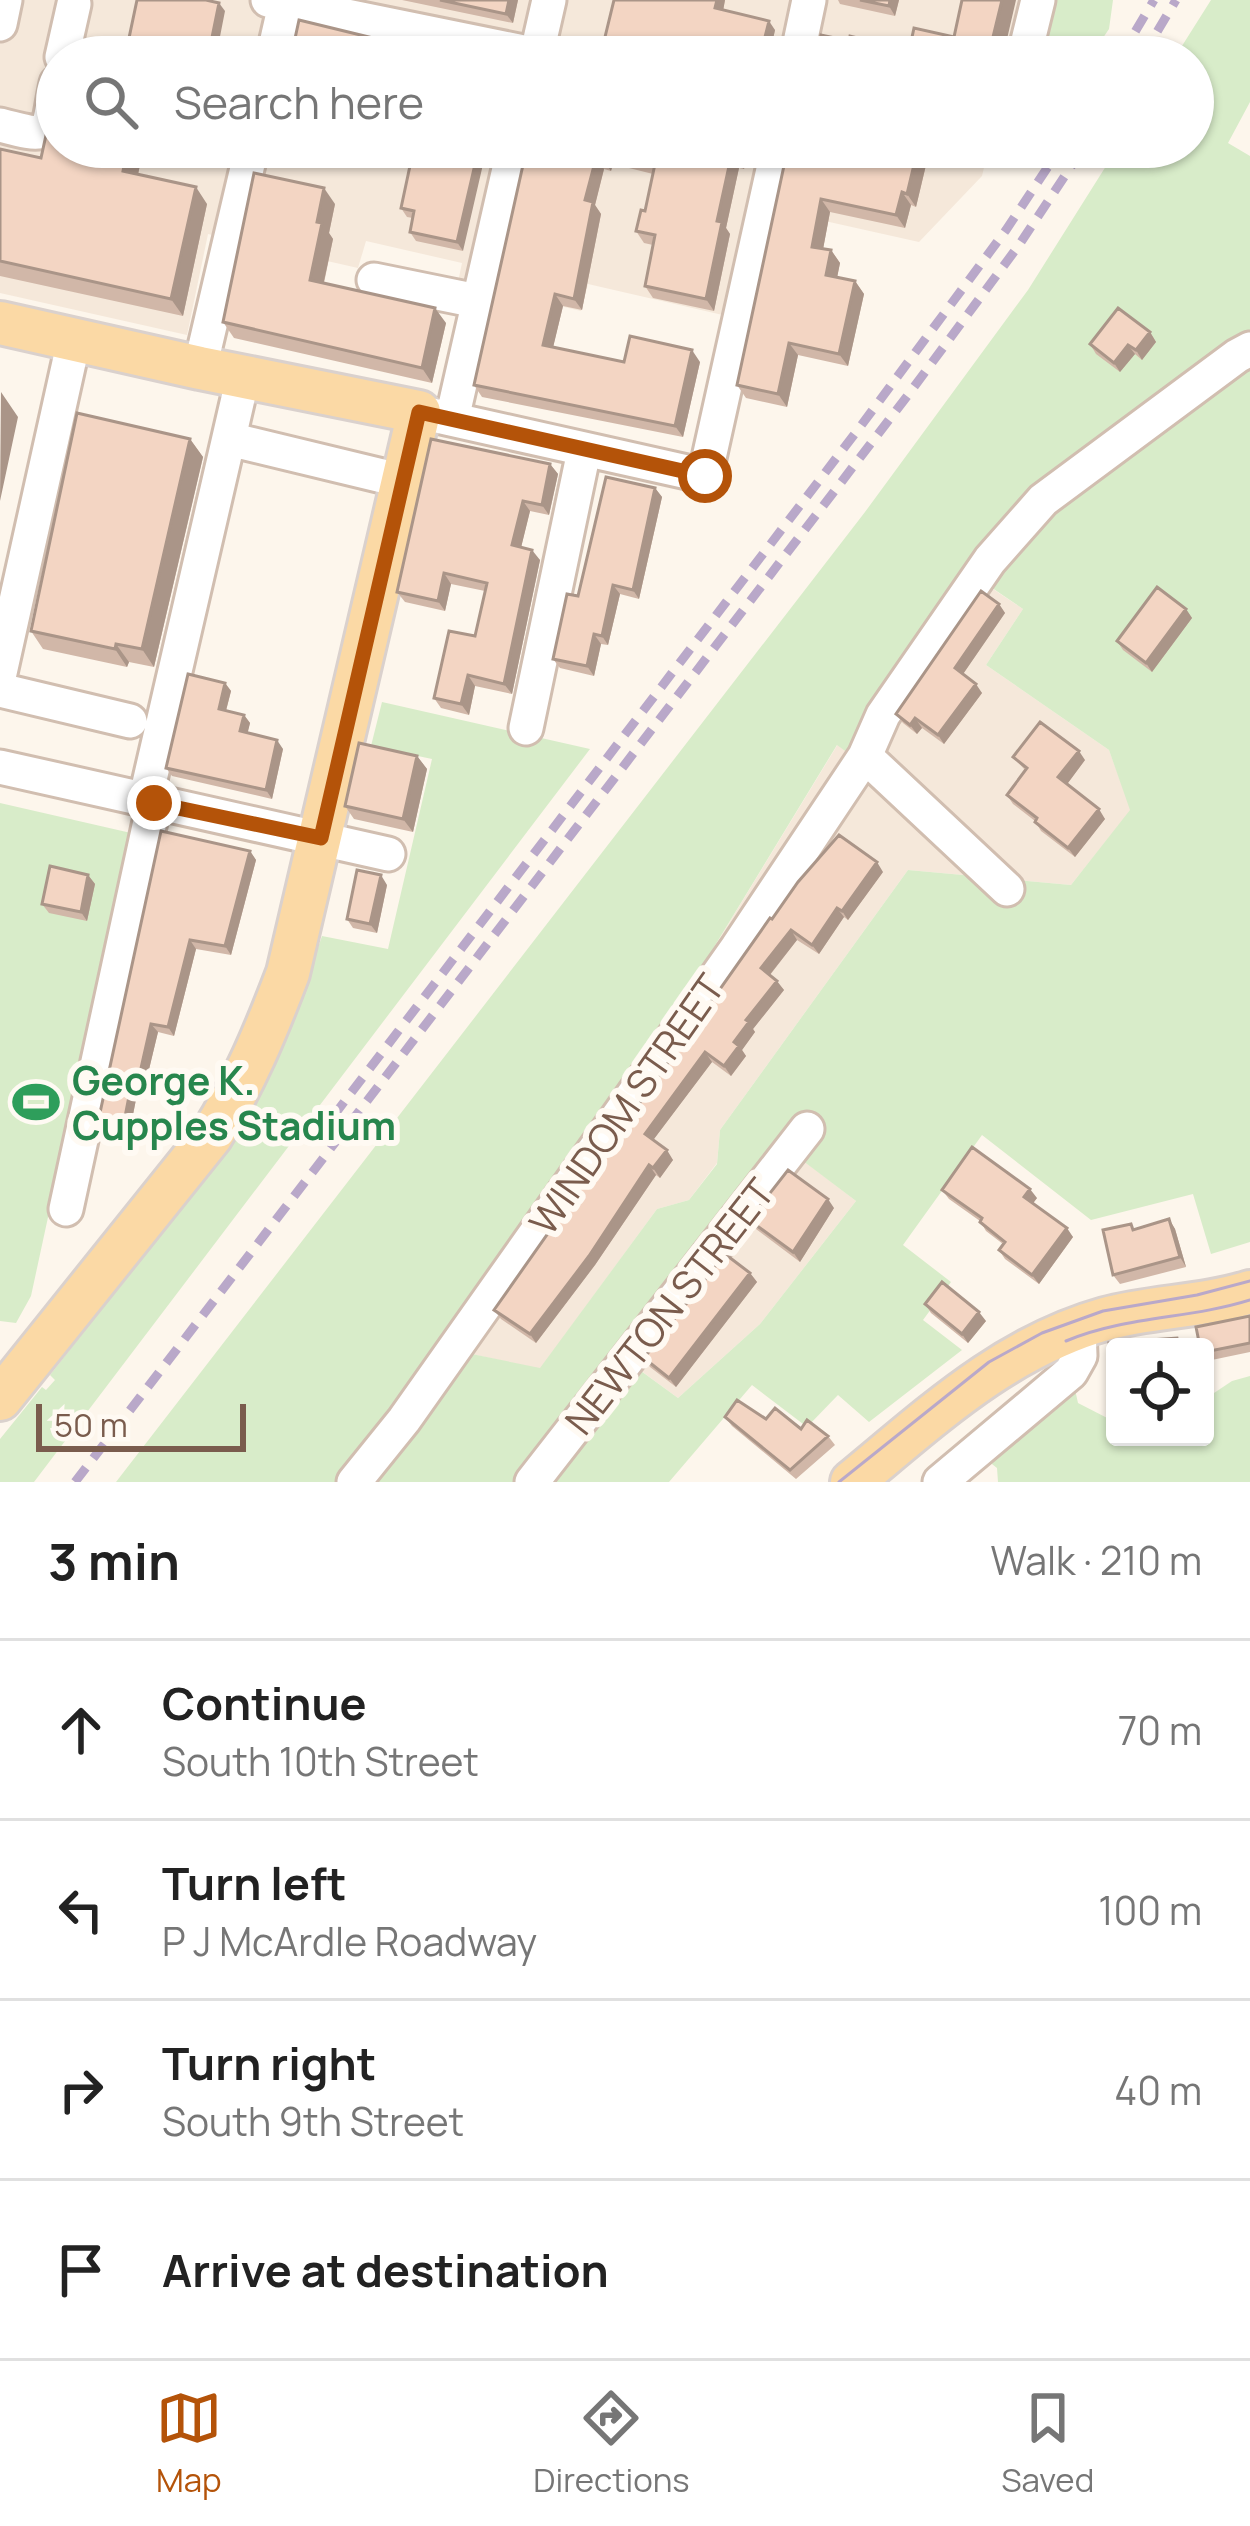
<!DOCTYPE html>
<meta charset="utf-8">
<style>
:root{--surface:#fff;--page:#f2f2f2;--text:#222;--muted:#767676;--line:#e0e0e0;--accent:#b45309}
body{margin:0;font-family:Manrope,sans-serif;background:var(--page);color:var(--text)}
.controls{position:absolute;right:36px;bottom:36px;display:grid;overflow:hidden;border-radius:12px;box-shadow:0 3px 9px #0004}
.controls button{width:108px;height:108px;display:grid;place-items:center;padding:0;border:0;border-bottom:3px solid var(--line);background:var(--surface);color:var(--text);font:60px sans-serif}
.scale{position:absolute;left:36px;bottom:30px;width:210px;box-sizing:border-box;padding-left:12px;border:6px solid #7a5c4d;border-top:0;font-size:33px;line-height:42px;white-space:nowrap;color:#7a5c4d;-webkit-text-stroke:9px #fffaf3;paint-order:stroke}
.stop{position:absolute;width:36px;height:36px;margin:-27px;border:9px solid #b45309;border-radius:50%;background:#fff}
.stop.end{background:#b45309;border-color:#fff;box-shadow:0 3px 12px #0008}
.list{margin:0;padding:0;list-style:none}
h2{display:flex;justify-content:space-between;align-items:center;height:156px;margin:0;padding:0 48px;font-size:51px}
h2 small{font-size:39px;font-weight:400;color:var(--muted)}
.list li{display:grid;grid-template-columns:78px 1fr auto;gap:36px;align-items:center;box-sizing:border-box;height:180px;padding:0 48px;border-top:3px solid var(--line)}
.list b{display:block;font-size:45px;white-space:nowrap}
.list p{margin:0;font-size:39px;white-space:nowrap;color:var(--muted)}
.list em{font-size:39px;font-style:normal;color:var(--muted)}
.icon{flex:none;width:66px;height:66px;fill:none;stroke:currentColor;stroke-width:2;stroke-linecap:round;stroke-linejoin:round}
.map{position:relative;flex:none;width:1250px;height:1482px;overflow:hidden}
.search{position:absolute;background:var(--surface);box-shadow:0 3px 9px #0004;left:36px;right:36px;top:36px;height:132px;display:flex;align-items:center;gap:30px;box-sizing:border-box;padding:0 42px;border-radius:66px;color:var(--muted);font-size:45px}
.sheet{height:876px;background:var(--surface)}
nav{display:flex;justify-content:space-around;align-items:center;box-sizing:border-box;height:168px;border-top:3px solid var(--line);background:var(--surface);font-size:33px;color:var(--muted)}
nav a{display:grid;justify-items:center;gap:6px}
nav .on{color:var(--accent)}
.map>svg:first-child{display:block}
</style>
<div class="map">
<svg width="1250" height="1482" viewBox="0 0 1250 1482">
<rect width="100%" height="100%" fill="#fdf6ec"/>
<path fill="#f5e8da" d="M0,0H1022L1009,57H57V147H989L982,176L919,242L789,213L766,325L588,284L581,311L458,282L462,263L366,241L358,268L208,234L187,335L0,293Z
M966,571L1023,609L986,665L1109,750L1131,810L1071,885L908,870L720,1130L717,1163L689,1200L657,1209L540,1369L467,1353L838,744L847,752Z
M782,1144L856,1201L760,1324L678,1398L618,1354Z"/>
<path fill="#d8ecc9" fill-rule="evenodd" d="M1057,0H1113L1109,29L1090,57H1042Z
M1211,0H1250V102L1228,143L1250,156V1242L1211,1254L1193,1194L1091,1220L982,1135L903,1245L951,1282L923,1320L962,1350L869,1422L838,1395L807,1427L752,1385L669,1482H116L865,512L1028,290L1118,147H1193V57H1175ZM967,571L1023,609L986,665L1109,750L1130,810L1071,885L908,870L720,1130L717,1164L689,1200L657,1209L540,1368L467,1353L837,745L848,753ZM782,1145L856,1201L760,1324L678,1398L619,1355Z
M382,702L590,749L34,1482H0V1439L42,1387L46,1390L55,1380L50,1375L166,1227L257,1097L293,1021L322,936L388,949L432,759L371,746Z
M0,803L131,833L31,1296L16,1323L0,1321Z
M1250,1376V1482H998L997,1468L978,1453L1074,1385L1078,1403L1115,1422V1437H1205V1399L1232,1381Z"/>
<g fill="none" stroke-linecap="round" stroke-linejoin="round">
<defs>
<path id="minor" d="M268,0L548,57
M0,24L5,0
M62,57L74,4
M273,57L286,0
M536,57L549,0
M797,57L809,0
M1024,57L1038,0
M0,125C56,140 46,135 57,83
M992,147H1002
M374,280L477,301
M200,368L252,147
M419,412L705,476L778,147
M452,419L514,147
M229,439L403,481
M0,673L74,340
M0,690L130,721
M526,728L584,451
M865,756L1007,889
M0,767L388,854
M145,801L243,377
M66,1209L154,803
M354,1482L404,1420L737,948L865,756L883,715L990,560L1043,500L1237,356L1250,349
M532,1482L807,1129
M940,1482L1071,1372L1080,1356L1079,1327"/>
<path id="major" d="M0,323L200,368L419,412L288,973C266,1031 244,1084 211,1136L0,1399
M852,1482C931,1417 1005,1347 1105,1319C1153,1306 1203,1307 1250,1292"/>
</defs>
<use href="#minor" stroke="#d1beb0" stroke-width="39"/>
<use href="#major" stroke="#dad1cd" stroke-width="48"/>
<use href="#minor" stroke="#fff" stroke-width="33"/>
<use href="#major" stroke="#fbd9a5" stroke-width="42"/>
<path stroke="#b9a8c9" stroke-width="3" d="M1066,1341C1125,1316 1190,1319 1250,1300
M839,1482L989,1362L1042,1333L1103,1311L1197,1295L1250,1281"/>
<path stroke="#b9a8c9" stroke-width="9" stroke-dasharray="18 12" stroke-linecap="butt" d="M1120,57L1154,0
M1142,57L1176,0
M315,1140L860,427L1006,230L1061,147
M75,1482L908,395L1019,245L1084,147"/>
</g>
<path fill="#d1b7a8" d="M402,0H518L513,23Z
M614,0H725L723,10L775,30L769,57H658L612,47L605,37Z
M838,0H899L895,16L840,4Z
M57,147H144L138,174L207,204L183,316L0,276V149L41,158Z
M414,147L463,251L416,241L410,232L413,218L407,217L401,208Z
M527,147H749L744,169L739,168L726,228L730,234L714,311L653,298L645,286L653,245L644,243L636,231L645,211L653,174L613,164L611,171L604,169L595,205L601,214L582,310L563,306L553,347L624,362H700L683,437L482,397L474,385Z
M788,147L926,165L916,207L911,205L905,228L830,212L823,249L831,250L840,263L837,277L855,281L864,294L848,366L798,355L787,407L746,398L737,385Z
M335,204L329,233L333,239L324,283L446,323L432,383L234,338L223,322Z
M1150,332L1156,342L1142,360L1135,354L1120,372L1096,354L1090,344Z
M190,439L203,457L154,667L129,662L127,667L43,649L31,631Z
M550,464L558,474L549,515L530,511L521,547L540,560L512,694L475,686L469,715L441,708L434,698L475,636L485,591L451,584L445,611L405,602L397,592Z
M655,488L662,497L639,599L620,594L608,645L601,644L594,676L560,668L553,659L578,596Z
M999,604L1005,613L963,674L982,693L944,744L922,728L917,734L903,723L896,714Z
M1186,609L1192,618L1152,672L1123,650L1117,641Z
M225,683L231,691L226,711L244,715L250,723L247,733L283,749L272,799L172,776L166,768Z
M417,756L427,769L413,832L354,819L345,806Z
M1013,757L1085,760L1067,784L1105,819L1075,857L1041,831L1035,821L1013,804L1007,795L1025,770Z
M161,831L250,851L256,860L231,955L196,949L174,1036L158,1032L145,1086L139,1084L129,1135L105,1130L98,1122Z
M883,872L848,920L844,917L819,954L797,940L770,975L784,990L753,1029L755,1032L742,1050L746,1056L731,1076L712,1062L653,1140L673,1160L660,1178L656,1175L595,1265L536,1343L501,1319L494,1310L772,919Z
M88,875L95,884L87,921L49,913L42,904Z
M387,885L377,933L353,928L347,919Z
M942,1190L1037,1198L1033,1203L1073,1237L1039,1284L1005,1259L999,1250L1003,1244L986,1231L980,1221L949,1199Z
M834,1208L800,1262L756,1229L749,1220Z
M1169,1219L1175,1229L1186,1267L1120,1284L1113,1275L1135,1229Z
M750,1273L757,1282L676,1387L650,1367L644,1358Z
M925,1304L986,1321L968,1343L931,1313Z
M1250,1316V1352L1207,1361L1205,1358V1347Z
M725,1417L766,1419L828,1436L835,1445L796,1479L732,1426Z"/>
<path fill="#aa9588" d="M509,0H518L513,23L506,14Z
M717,0H725L722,17L715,8Z
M890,0H899L895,16L889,6Z
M1002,0H1016L1004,52V57H993V37Z
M219,3L225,11L216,57H208Z
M769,21L775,30L769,57H760Z
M128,147H144L135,188L123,171Z
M479,147H487L463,251L457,242Z
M738,147H749L744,169L735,158Z
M917,152L926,165L916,207L907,194Z
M605,153L613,164L611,171L603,160Z
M731,157L739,168L726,228L730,234L714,311L706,299L717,221Z
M596,158L604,169L595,205L601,214L582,310L574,299L585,200Z
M196,187L207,204L183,316L171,299Z
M324,188L335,204L329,233L333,239L321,295L310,280L317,222Z
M902,192L911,205L905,228L896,215Z
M821,199L830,212L821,260L812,247Z
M831,250L840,263L835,288L826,275Z
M855,281L864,294L848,366L839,354Z
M555,294L563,306L551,356L543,345Z
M435,308L446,323L432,383L422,368Z
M1150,332L1156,342L1142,360L1136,350Z
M789,343L798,355L787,407L778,394Z
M1128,345L1135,354L1120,372L1114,363Z
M692,350L700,362L683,437L675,426Z
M1,392L18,417L0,501Z
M190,439L203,457L154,667L142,649Z
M550,464L558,474L549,515L542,505Z
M655,488L662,497L639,599L633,590Z
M523,501L530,511L519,556L512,545Z
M532,550L540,560L512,694L504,684Z
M444,573L451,584L445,611L438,601Z
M613,585L620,594L608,645L602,636Z
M999,604L1005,613L961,677L955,668Z
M1186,609L1192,618L1152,672L1146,663Z
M594,634L601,644L594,676L587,666Z
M116,644L129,662L127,667L115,649Z
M468,675L475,686L469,715L461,704Z
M225,683L231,691L224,718L219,709Z
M976,684L982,693L944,744L938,735Z
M244,715L250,723L246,740L240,731Z
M915,718L922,728L917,734L910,725Z
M277,740L283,749L272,799L266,790Z
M1079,751L1085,760L1065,787L1058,777Z
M417,756L427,769L413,832L403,819Z
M1099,809L1105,819L1075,857L1068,848Z
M250,851L256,860L231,955L225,946Z
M877,862L883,872L848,920L842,911Z
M88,875L95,884L87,921L81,912Z
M381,875L387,885L377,933L370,924Z
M837,908L844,917L819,954L812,945Z
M791,930L797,940L768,977L761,968Z
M190,940L196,949L174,1036L168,1027Z
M777,981L784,990L753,1029L755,1032L742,1050L746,1056L731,1076L724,1066L734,1042L746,1020Z
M151,1024L158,1032L145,1086L139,1077Z
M705,1052L712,1062L651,1143L645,1134Z
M133,1076L139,1084L129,1135L123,1127Z
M667,1150L673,1160L660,1178L653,1168Z
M649,1165L656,1175L595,1265L536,1343L530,1334Z
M1030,1189L1037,1198L1031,1206L1024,1197Z
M828,1199L834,1208L800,1262L793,1252Z
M1169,1219L1175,1229L1186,1267L1180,1257Z
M1067,1228L1073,1237L1039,1284L1032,1275Z
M750,1273L757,1282L676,1387L669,1378Z
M979,1312L986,1321L968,1343L962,1334Z"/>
<path fill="#f3d5c3" stroke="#aa9588" stroke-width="3" d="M137,0H206L219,3L208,57H125Z
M440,0H509L506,14Z
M614,0H717L715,8L769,21L760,57H694L605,37Z
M860,0H890L889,6Z
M962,0H1002L993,37L995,51L993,57H816L821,35L849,41L850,36L909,51L914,28L954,37Z
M299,20L451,57H291Z
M57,112V147H128L123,171L196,187L171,299L0,261V149L41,158L48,126Z
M414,147H479L457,242L410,232L414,211L401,208Z
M527,147H738L735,158L731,157L717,221L722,222L706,299L645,286L655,235L636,231L641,210L645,211L655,164L605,153L603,160L596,158L585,200L593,202L574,299L555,294L543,345L624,362L630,336L692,350L675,426L474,385Z
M788,147H895L917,152L907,194L902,192L896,215L821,199L812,247L831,250L826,275L855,281L839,354L789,343L778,394L737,385Z
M254,173L324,188L317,222L322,223L310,280L435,308L422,368L223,322Z
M1118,308L1150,332L1136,350L1128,345L1114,363L1090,344Z
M77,413L190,439L142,649L116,644L115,649L31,631Z
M431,439L550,464L542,505L523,501L512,545L532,550L504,684L468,675L461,704L434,698L449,631L475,636L487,583L444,573L438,601L397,592Z
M606,477L655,488L633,590L613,585L602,636L594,634L587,666L553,659L567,594L578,596Z
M1157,587L1186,609L1146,663L1117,641Z
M981,591L999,604L955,668L976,684L938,735L915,718L910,725L896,714Z
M188,674L225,683L219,709L244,715L240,731L277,740L266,790L166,768Z
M1040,722L1079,751L1058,777L1099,809L1068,848L1035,822L1037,818L1007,795L1027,768L1013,757Z
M359,743L417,756L403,819L345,806Z
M161,831L250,851L225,946L190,940L168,1027L151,1024L139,1077L133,1076L123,1127L98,1122Z
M839,835L877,862L842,911L837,908L812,945L791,930L761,968L777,981L746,1020L749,1022L734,1042L739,1046L724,1066L705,1052L645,1134L667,1150L653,1168L649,1165L589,1256L530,1334L494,1310L770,918L772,919L798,882Z
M50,866L88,875L81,912L42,904Z
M357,870L381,875L370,924L347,919Z
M972,1147L1030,1189L1024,1197L1067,1228L1032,1275L999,1250L1005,1242L980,1222L982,1218L942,1190Z
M788,1170L828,1199L793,1252L749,1220Z
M1169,1219L1180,1257L1113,1275L1103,1230L1131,1224L1133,1230Z
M725,1254L750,1273L669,1378L644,1358Z
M942,1282L979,1312L962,1334L925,1304Z
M1250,1316V1343L1205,1352V1347H1200L1196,1327Z
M1177,1338L1179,1347H1115V1372H1112L1109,1343Z
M737,1400L766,1419L775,1408L801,1429L807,1420L828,1436L790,1470L725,1417Z"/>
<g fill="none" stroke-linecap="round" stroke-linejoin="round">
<path stroke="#b45309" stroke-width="15" d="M154,803L321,838L419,412L705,476"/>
</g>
<defs>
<symbol id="stadium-bare" viewBox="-9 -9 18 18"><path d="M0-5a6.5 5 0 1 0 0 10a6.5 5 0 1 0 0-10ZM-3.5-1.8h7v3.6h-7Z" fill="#2e9e5b" stroke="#fffaf3" stroke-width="2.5" paint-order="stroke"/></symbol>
</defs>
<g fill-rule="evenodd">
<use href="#stadium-bare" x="3" y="1069" width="66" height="66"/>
</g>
<g text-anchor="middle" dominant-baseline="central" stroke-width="12" stroke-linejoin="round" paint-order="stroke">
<g font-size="39" font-weight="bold" fill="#27864d" stroke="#fffaf3" text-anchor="start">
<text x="72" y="1080">George K.<tspan x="72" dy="45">Cupples Stadium</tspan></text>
</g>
<g font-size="39" fill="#7a5c4d" stroke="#fffaf3">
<text transform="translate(626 1104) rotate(-55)">WINDOM STREET</text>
<text transform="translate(669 1306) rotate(-52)">NEWTON STREET</text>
</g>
</g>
</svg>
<div class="controls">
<button><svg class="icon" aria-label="locate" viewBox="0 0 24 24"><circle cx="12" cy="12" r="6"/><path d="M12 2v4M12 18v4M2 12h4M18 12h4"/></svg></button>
</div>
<div class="scale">50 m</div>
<div class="stop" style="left:705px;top:476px"></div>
<div class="stop end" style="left:154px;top:803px"></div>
<div class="search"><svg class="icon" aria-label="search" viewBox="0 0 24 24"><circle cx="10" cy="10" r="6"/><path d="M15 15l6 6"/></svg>Search here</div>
</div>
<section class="sheet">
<h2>3 min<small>Walk · 210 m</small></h2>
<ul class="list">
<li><svg class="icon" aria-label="ahead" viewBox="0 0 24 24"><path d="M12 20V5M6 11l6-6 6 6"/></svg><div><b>Continue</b><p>South 10th Street</p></div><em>70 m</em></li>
<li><svg class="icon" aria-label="left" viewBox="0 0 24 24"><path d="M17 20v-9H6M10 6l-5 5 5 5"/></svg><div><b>Turn left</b><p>P J McArdle Roadway</p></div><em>100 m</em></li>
<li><svg class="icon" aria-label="right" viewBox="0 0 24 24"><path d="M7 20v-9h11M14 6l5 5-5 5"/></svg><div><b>Turn right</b><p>South 9th Street</p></div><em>40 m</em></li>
<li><svg class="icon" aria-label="arrive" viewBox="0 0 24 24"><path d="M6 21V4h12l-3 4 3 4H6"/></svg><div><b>Arrive at destination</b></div></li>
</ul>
</section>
<nav>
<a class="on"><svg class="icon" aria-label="map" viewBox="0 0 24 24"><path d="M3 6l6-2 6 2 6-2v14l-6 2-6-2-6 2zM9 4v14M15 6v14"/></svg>Map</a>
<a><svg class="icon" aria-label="directions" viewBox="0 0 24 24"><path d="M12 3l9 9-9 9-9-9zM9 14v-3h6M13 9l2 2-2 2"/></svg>Directions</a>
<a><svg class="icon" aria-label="saved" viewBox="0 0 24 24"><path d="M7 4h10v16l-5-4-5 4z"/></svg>Saved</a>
</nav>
